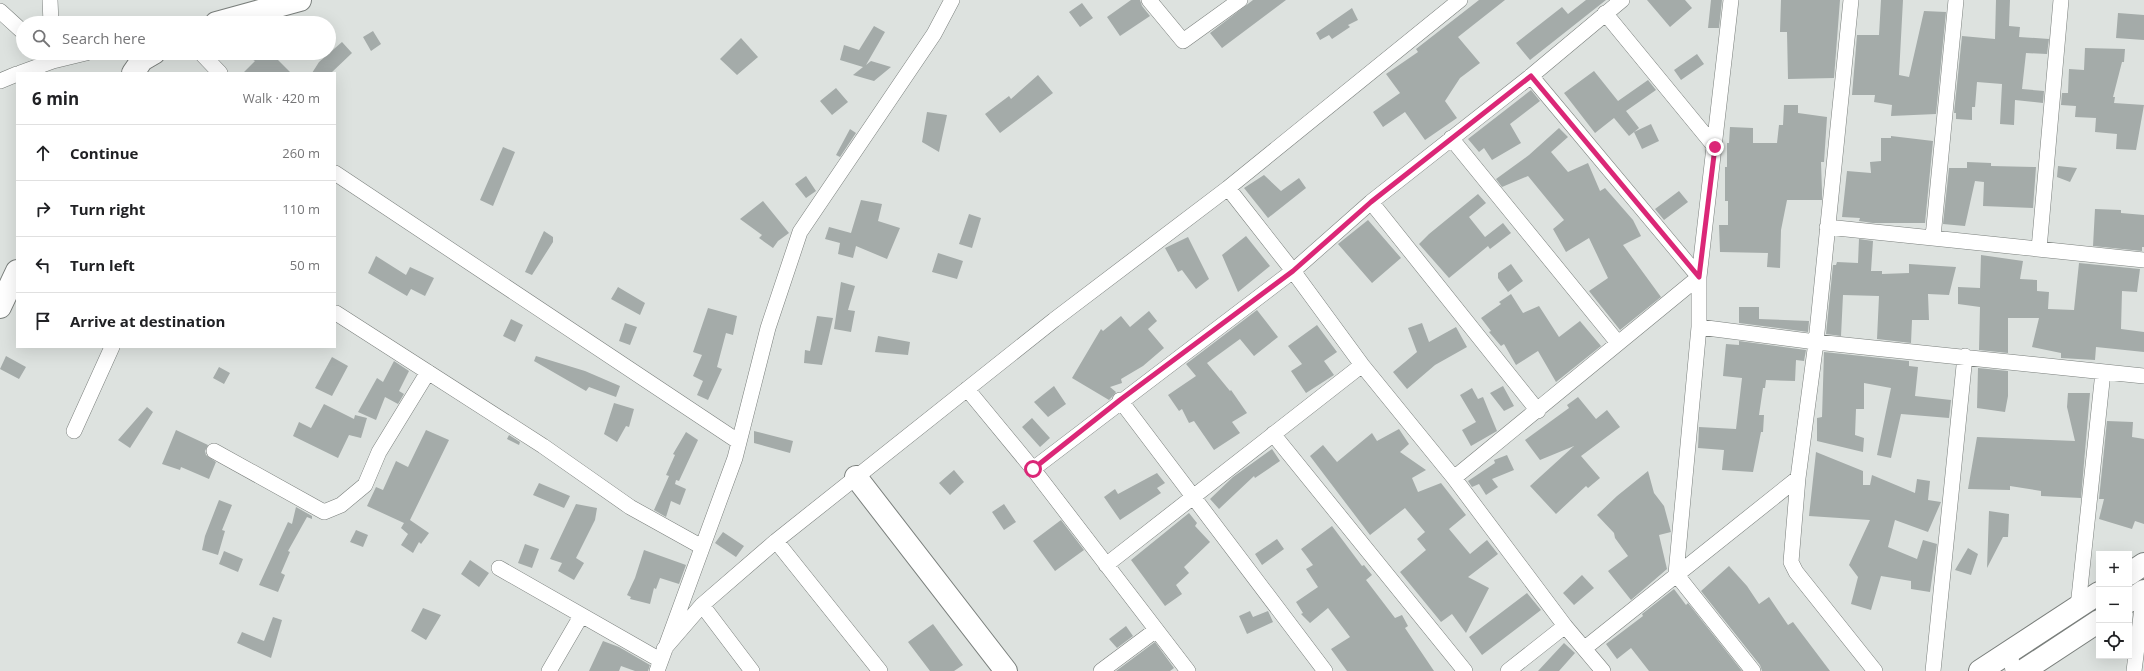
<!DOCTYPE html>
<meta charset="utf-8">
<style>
:root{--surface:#fff;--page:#f6f6f6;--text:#202124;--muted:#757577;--line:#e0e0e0}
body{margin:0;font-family:"Open Sans",sans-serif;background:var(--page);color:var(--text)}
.controls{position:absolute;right:12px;bottom:12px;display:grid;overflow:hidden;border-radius:0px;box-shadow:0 4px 16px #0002}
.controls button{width:36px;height:36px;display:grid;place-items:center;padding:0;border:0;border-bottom:1px solid var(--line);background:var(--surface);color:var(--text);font:20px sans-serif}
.stop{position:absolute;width:12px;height:12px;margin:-9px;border:3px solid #db2777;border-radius:50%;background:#fff}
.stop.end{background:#db2777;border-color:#fff;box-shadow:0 1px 4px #0008}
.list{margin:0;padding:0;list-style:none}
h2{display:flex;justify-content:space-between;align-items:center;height:52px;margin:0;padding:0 16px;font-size:17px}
h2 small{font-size:13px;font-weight:400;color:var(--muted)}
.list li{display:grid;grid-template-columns:26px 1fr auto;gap:12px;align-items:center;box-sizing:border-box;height:56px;padding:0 16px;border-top:1px solid var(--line)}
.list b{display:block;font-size:15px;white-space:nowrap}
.list em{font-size:13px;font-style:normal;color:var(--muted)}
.icon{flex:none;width:22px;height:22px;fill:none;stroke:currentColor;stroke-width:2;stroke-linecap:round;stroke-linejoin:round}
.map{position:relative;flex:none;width:2144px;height:671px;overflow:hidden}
.search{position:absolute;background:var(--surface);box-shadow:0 4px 16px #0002;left:16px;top:16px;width:320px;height:44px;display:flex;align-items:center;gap:10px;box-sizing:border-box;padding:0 14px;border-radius:22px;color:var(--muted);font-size:15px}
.panel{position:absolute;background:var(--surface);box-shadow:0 4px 16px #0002;left:16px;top:72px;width:320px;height:276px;border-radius:0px}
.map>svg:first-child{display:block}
</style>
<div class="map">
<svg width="2144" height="671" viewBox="0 0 2144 671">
<rect width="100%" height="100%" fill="#dde2df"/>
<path fill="#a4aba9" d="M1131,0H1140L1142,6L1150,16L1120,36L1107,17Z
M1253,0H1286L1222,48L1210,33Z
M1479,0H1505L1458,37L1480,63L1460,78L1445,101L1457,118L1425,140L1405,112L1383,127L1373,112L1400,93L1386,74L1418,52L1416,49Z
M1586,0H1606L1530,60L1516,43L1562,7L1568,14Z
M1647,0H1685L1692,8L1670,27Z
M1711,0H1722L1719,28H1708Z
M1781,0H1840L1834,78L1788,79L1787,32H1780Z
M1881,0H1903L1899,75L1909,77L1924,11L1946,12L1936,114L1891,116L1892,105L1874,102L1875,95H1852L1857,35H1879Z
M1996,0H2010L2009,26L2020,27L2019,37L2049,39L2047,54L2026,53L2022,89L2044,91L2043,103L2015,100L2014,125L2000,124L2002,84L1977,82L1975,107H1972V120L1956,119V113H1954L1962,36L1995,39Z
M1082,3L1093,18L1080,27L1069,12Z
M1352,8L1358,20L1348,25L1350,27L1332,39L1329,35L1320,40L1316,33Z
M2118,13L2144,15V40L2116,38Z
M874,26L885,32L866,65L871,61L891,67L874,81L853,75L863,67L840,60L844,45L859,50Z
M373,31L381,44L371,51L363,37Z
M741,38L758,57L737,75L720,59Z
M342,42L352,53L331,73H312L319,62Z
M2085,48L2125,49L2124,62H2122L2113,97H2115L2114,103L2144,105L2136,150L2116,149L2117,134L2095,132L2096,118L2075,117L2076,106L2061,105L2062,93H2068L2069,69L2084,70Z
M241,53H271L291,73H243L255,61Z
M1697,54L1704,64L1681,80L1674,70Z
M1594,71L1618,101L1648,80L1656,90L1626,111L1639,128L1629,136L1614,118L1595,133L1564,93Z
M1038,75L1053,93L1000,133L985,114L1009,96L1011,99Z
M836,88L848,102L832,115L820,101Z
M1531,90L1540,101L1510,124L1521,143L1492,160L1484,148L1479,152L1468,139Z
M1784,105H1798V113L1827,117L1824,162H1821L1822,192V200H1787L1781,230L1780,268L1767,267L1768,253L1720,252L1719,225H1728V201H1725V167H1727V143H1729L1730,127L1753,128V143H1777L1779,125H1783Z
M927,112L947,115L939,152L922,142Z
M1651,124L1659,141L1642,149L1634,132Z
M1559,128L1568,137L1551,152L1568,172L1588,163L1600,191L1605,188L1633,220L1641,236L1623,245L1661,297L1620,330L1589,291L1608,278L1589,238L1566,252L1553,229L1564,220L1528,176L1502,187L1496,179L1529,155Z
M850,129L856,133L840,157L836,155Z
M1891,136L1933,141L1925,223H1873L1859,221L1860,218L1842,217L1847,171L1871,173L1870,162L1881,161V138H1891Z
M503,147L515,152L493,206L480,200Z
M1967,162L1991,163V166L2036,167L2033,208L1983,206L1984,182L1975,181L1965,226L1943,224L1949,168H1967Z
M2058,166L2077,168L2070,182L2057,177Z
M1264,175L1281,191L1299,178L1306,188L1268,218L1244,188Z
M806,176L816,191L806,198L795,184Z
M1679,191L1688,202L1664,220L1655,209Z
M1478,194L1486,203L1469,217L1485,237L1503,223L1511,233L1490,249L1488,246L1449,278L1419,244L1429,234Z
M861,200L882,204L878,221L900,228L887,259L856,246L853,258L838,254L840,243L825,239L829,227L851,233Z
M763,201L789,233L778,241L773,248L759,238L762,235L740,219Z
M2095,209L2121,210V213L2144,215V247H2142V251L2093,246Z
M969,214L981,218L972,248L959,244Z
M1368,220L1401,258L1372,283L1338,244Z
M544,231L553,237V242L532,275L525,272Z
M1246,236L1270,266L1238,292L1222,255Z
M1188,237L1209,279L1196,289L1182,270L1178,272L1165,248Z
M1859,239L1873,241L1871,271H1882V274L1909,273V264L1956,267L1949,295L1928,294L1929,320H1912L1911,343L1877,339L1879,296L1843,295L1841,336L1826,334L1833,265H1836L1837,262L1858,263Z
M938,253L963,261L957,279L932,272Z
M1981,255L2023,261L2020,279L2037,280V291L2049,292L2048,309L2074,310L2079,263L2140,269L2137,292L2122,291L2121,329L2144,332V352L2096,347L2095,360L2061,358V353L2032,347L2039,318H2008V353L1979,350L1980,307L1958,304V287L1980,288Z
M376,256L406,275L410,267L434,278L425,296L411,289L407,296L368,273Z
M1511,264L1523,281L1508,292L1498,278V273Z
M841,282L855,286L848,310L855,311L851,332L834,329Z
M618,287L645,303L640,315L611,299Z
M1511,294L1523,313L1539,306L1559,337L1580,321L1601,346L1556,382L1538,351L1516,365L1504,344L1501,346L1489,332L1491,331L1481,318L1501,304L1499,302Z
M1739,307H1759V319L1809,321L1808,332L1739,323Z
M708,308L737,316L733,335L726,333L717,367L722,369L708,400L697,395L703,381L693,376L702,355L693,352Z
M1257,310L1278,337L1254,356L1240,339L1207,363L1230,391L1231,390L1247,413L1232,422L1240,433L1214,450L1194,421L1189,423L1182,409L1179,411L1168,395L1196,376L1186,364Z
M1149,311L1157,321L1148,329L1164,348L1143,366L1121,379L1122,383L1110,387L1116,392L1111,398L1109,400L1072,378L1101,329L1103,331L1121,316L1130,327Z
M817,316L833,318L822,365L804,363L805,350L810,351Z
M511,319L523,325L515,342L503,336Z
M625,323L637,327L630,345L619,341Z
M1422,323L1429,342L1456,327L1467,347L1435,365L1407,389L1393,372L1417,352L1408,328Z
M1317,325L1337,352L1324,361L1334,375L1306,393L1291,371L1302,364L1288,346Z
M878,336L910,342L908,355L875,352Z
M1739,341L1806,350L1804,361L1796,360L1795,381L1766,380L1765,388H1763L1759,415H1764L1763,432H1761L1753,472L1722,470L1724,450L1698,448L1699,427L1736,429L1742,378L1723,376L1726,344L1739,345Z
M1824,352L1909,361V366L1918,367L1915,396L1951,400L1949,418L1901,414L1891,458L1877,455L1891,388L1864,383V409H1856L1855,435L1864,438L1863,452L1817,441V418L1822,417Z
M6,356L26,367L19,379L0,369Z
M536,356L585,371L620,386L616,397L589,387L586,391L534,361Z
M332,357L348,366L332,396L315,388Z
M394,361L409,371L399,391L404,394L398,404L385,397L376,420L358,412L377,378L383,382Z
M219,367L230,373L224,384L213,378Z
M1978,368L2008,371V396L2005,412L1977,408Z
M1054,386L1066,404L1048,417L1034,402Z
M1503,386L1514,406L1504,411L1490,393Z
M1472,388L1478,399L1483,397L1497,431L1471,446L1462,430L1476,422L1460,395Z
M2068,393H2090L2081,498L2041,496V491L2010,486V490L1968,489L1977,437L2075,441L2067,407Z
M1578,397L1596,419L1607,410L1620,427L1581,456L1600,478L1588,488L1586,486L1556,514L1530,486L1574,446L1540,460L1525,440L1569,408L1567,405Z
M614,403L634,409L629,427L626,426L617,442L604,434Z
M324,404L354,419L355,415L367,418L361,438L349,435L338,458L293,436L299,422L311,428Z
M147,407L153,412L130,448L118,440Z
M1032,418L1050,438L1040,447L1022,427Z
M2107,421L2133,422L2132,437L2144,439V524L2135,521L2132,529L2099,519L2104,499H2099Z
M1399,429L1409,444L1400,452L1426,470L1412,478L1418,492L1441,483L1466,515L1449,529L1470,554L1487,540L1498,554L1468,577L1489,588L1466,633L1452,614L1441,622L1400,572L1426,550L1417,539L1425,532L1405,508L1370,535L1310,456L1323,445L1337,462L1372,433L1377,441Z
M176,430L208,445L205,451L206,455L216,462L209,479L181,467L180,470L162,464Z
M426,430L449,440L410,520L429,533L421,544L419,542L413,553L401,545L408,534L401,528L404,523L367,506L376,487L383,490L396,461L408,467Z
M754,431L793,441L790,453L754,443Z
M686,432L698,440L679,481L676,480L675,484L686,489L680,505L671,501L666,517L654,510L669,476L666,475L675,455L673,454Z
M509,435L520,442L519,445L507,439Z
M1272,449L1280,461L1255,478L1254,476L1219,509L1210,499L1233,477Z
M1816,452L1863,471V485H1870L1872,475L1915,493L1917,479L1930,481L1928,500L1941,502L1928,532L1895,520L1888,547L1917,559L1923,540L1937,544L1930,592L1911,589V581L1881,576L1871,610L1851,604L1858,577L1849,565L1870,520L1809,516Z
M1507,455L1514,470L1492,479L1498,487L1486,495L1479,484L1472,487L1468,481L1495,463L1494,460Z
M954,470L964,482L950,495L939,483Z
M1648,471L1654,493L1664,506L1671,532L1659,535L1667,569L1631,600L1608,571L1628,556L1615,538L1614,533L1597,515L1617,496Z
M1157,473L1165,483L1157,488L1161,493L1120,520L1104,497L1115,489L1118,494Z
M539,483L570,496L564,508L533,495Z
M219,500L232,505L222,530L225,531L218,555L202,550L205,536Z
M576,504L597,508L595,520L576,558L584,563L574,580L558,571L562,563L550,559Z
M1004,504L1016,522L1004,530L992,512Z
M296,507L312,516V519L307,517L288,551L290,552L281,573L285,575L278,592L259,585L288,522L292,524Z
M1989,511L2009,514L2008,537H2003L1987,568Z
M1189,513L1197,523L1195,526L1210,542L1184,567L1189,573L1176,585L1182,594L1165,606L1131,560Z
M1061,520L1084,550L1055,571L1033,541Z
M1332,526L1362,566L1364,565L1372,575L1366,580L1395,618L1402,615L1408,626L1405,628L1434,671H1347L1331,649L1350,637L1328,608L1310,623L1301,614L1303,613L1296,602L1318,587L1306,569L1313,565L1301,549Z
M356,530L368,535L363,547L350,542Z
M723,532L744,546L736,557L715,543Z
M1277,539L1284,549L1262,565L1255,554Z
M525,544L539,549L532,568L518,563Z
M1968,548L1978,554L1971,575L1955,570Z
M644,550L686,565L679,584L660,578L656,589L654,588L650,604L630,599L631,597L627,595L635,578Z
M224,551L243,559L238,572L219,564Z
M470,560L489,573L479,587L461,574Z
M1729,566L1747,586L1759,604L1769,597L1788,625L1793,622L1830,671H1762L1760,665L1701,591Z
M1582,575L1594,588L1574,605L1563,593Z
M1674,589L1686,605L1688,603L1742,671H1649L1631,648L1617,659L1606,644L1643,616L1642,614Z
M1527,593L1541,610L1482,655L1469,637Z
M423,608L441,615L426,640L411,631Z
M1250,611L1253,617L1268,611L1273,622L1247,634L1239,616Z
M273,617L282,620L271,658L237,643L242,632L264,641Z
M933,624L963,665L954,671H930L908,642Z
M1126,626L1133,636L1117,648L1109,639Z
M603,641L619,647L650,665L648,671H635L621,666L619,671H589Z
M1155,642L1174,668L1170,671H1116Z
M1564,643L1575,653L1559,671H1538Z"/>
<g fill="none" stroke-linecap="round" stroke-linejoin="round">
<defs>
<path id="street" d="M50,0L51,23
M1149,0L1183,41L1240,0
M1731,0L1699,277V327L1676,574L1753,671
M1851,0L1816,342L1798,478L1791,562L1796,572L1875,671
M0,11L23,32
M1605,13L1715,147
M201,53L220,73
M20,73L53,61L86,53
M0,81L17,74
M1451,138L1618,343
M335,173L739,442
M1228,188L1293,271L1362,365L1454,478L1565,626L1603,671
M1371,202L1538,411
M1827,227L2144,260
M1933,237L1956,0
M2039,249L2061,0
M336,313L543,446L630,507L702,547
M1699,327L1816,342L2144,376
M967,389L1033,469L1188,671
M1120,400L1325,671
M74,431L112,347
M1273,434L1465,671
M214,451L324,512L341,505L365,485L379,452L428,372
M1033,469L1293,271L1371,202L1531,76L1622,0
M1454,478L1699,277L1531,76
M776,541L880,671
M1106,565L1362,365
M499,568L660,660
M702,605L752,671
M2078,607L2103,372
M1585,648L1798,478
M664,649L702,605L776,541L1054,320L1228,188L1460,0
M2010,651L2013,671
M549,671L581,616
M657,671L735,458L768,328L800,232L934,34L952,0
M1101,671L1156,630
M1508,671L1565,626
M1933,671L1965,356
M2134,671L2144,592"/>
<path id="secondary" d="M216,23L300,0
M133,73L142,60L154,53
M0,307L17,271
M856,477L1006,671
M2129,574L2144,564
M2129,601L2144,591
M1980,671L2099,593
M2023,671L2099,621"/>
</defs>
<use href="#street" stroke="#7a7f7c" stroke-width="16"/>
<use href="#secondary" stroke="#7a7f7c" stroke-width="24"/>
<use href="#street" stroke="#fff" stroke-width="15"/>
<use href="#secondary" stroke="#fff" stroke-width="22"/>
</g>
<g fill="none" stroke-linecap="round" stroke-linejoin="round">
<path stroke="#db2777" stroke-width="5" d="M1033,469L1120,400L1293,271L1371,202L1531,76L1699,277L1715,147"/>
</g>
</svg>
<div class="controls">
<button>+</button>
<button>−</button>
<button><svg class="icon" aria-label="locate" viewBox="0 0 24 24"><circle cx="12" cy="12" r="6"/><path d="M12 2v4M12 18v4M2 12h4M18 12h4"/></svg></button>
</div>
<div class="stop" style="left:1033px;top:469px"></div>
<div class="stop end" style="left:1715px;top:147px"></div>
<div class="search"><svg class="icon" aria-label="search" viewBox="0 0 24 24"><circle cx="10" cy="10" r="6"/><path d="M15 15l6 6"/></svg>Search here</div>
<section class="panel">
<h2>6 min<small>Walk · 420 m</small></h2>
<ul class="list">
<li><svg class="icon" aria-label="ahead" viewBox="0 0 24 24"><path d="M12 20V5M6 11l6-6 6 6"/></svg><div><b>Continue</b></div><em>260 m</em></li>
<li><svg class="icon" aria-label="right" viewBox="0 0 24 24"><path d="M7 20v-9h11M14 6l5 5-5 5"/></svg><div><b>Turn right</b></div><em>110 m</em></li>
<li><svg class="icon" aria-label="left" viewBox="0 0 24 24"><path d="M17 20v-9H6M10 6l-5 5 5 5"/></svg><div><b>Turn left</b></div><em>50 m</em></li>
<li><svg class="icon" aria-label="arrive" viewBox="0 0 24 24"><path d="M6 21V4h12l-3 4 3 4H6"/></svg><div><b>Arrive at destination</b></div></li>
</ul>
</section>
</div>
